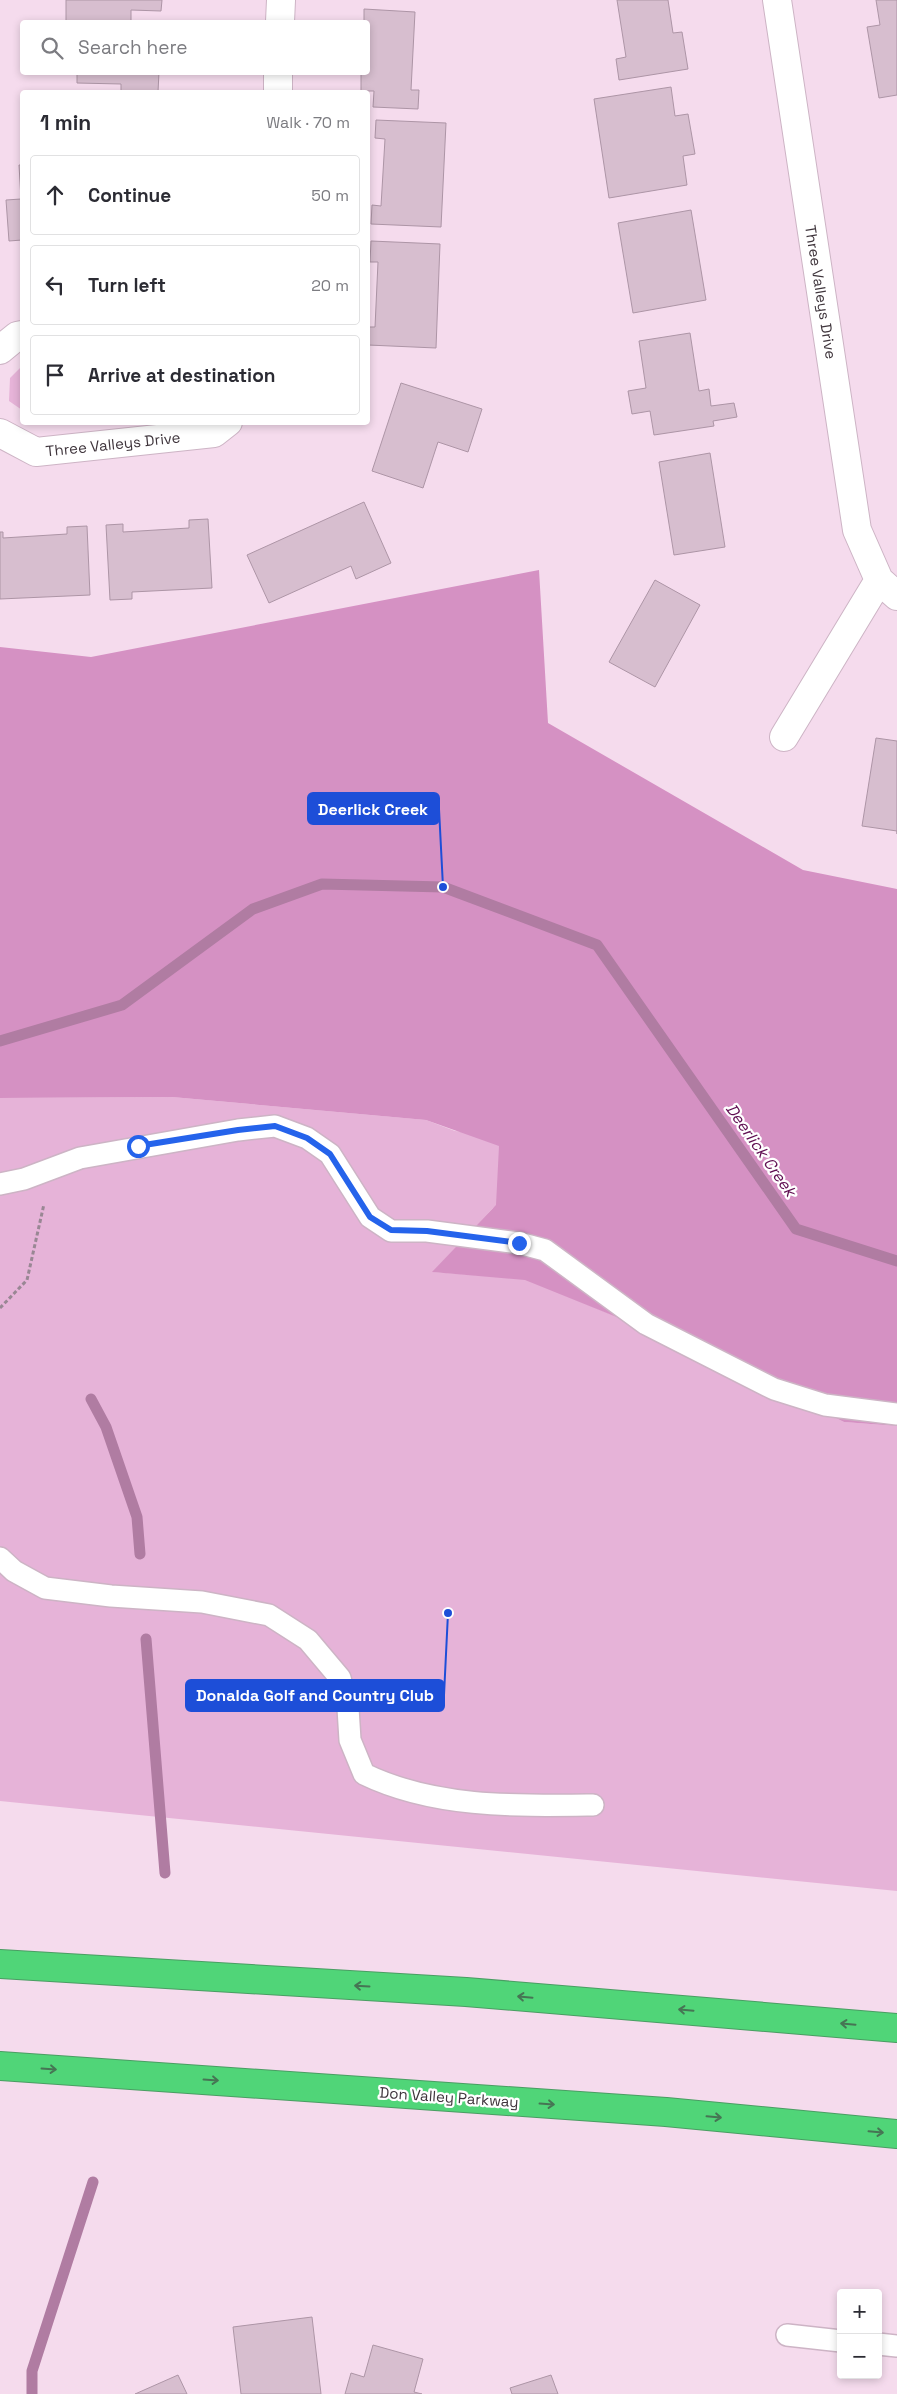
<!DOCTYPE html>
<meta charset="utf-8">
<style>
:root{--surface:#fff;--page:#f2f2f3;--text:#2b2b33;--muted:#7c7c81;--line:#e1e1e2}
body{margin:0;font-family:"Space Grotesk",sans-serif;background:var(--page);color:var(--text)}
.controls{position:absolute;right:15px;bottom:15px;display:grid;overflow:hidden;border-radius:5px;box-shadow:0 2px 8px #0003}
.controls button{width:45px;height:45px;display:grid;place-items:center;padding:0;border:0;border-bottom:1px solid var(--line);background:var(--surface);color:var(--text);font:25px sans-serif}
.stop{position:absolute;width:15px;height:15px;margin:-11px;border:4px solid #2563eb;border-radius:50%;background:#fff}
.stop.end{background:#2563eb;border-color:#fff;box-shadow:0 1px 5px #0008}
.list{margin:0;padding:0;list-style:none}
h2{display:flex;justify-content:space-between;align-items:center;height:65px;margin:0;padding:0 20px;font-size:21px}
h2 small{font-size:16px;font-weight:400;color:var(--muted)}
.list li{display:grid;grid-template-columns:32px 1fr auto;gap:15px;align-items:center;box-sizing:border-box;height:80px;margin:0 10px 10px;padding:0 10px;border:1px solid var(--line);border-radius:5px}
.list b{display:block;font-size:19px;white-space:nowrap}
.list em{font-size:16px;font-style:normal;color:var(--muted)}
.icon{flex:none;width:28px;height:28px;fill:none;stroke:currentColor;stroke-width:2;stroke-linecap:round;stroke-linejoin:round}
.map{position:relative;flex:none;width:897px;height:2394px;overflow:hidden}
.search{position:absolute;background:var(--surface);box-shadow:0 2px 8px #0003;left:20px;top:20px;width:350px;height:55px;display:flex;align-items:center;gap:12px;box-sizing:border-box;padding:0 18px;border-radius:5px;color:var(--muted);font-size:19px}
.panel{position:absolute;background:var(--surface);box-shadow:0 2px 8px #0003;left:20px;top:90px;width:350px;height:335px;border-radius:5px}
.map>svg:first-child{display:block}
</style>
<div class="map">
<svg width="897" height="2394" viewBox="0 0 897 2394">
<rect width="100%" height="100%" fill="#f5dbed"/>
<path fill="#e6b3d8" d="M22,366V410L9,401L10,378Z
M172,1097L426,1120L455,1131L502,1136L515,1201L493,1208L433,1272L525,1279L676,1341L844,1422L897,1426V1891L0,1801V1098Z"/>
<path fill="#d591c3" d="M539,570L548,723L803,870L897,889V1426L844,1422L676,1341L525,1280L432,1272L496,1205L499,1146L426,1120L172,1097L0,1098V647L91,657Z"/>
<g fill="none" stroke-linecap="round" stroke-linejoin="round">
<path stroke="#b07ca2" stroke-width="11" d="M0,1041L122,1005L253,909L322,884L443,887L597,945L796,1229L897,1261
M91,1399L106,1427L137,1517L140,1554
M146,1639L165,1873
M32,2394V2371L93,2182"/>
</g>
<path fill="#d7becf" stroke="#ad95a6" d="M66,0H162L161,11L131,10V22H66Z
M617,0H668L673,33L682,32L688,69L619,80L616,59L626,57Z
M876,0H897V95L879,98L867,27L880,25Z
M364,9L415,12L411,90H419L418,109L373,107L374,91H361V72H368V22H364Z
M77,72H159L158,92H121V84L77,83Z
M671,87L675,116L688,114L695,154L683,156L687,185L609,198L594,99Z
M376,120L446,123L441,227L371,224L372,205L381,206L385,139L375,138Z
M19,165H22V240L9,241L6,200L21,199Z
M691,210L706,300L633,313L618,223Z
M371,241L440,244L436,348L368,345V327H375L378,262H370Z
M690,333L699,391L709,389L711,406L734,403L737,417L713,421L714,426L654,435L650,411L632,414L628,391L646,388L639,341Z
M401,383L482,409L468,452L438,442L423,488L372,471Z
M710,453L725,547L674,555L659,462Z
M364,502L391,563L356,579L351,566L269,603L247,555Z
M208,519L212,588L132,592V599L110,600L106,525L123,524V532L189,528V520Z
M87,526L90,595L0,599V532H3V538L67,534V527Z
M655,580L700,605L655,687L609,662Z
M876,738L897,741V834V831L862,826Z
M312,2317L321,2394H241L233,2327Z
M373,2345L423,2359L414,2392L422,2394H345L351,2373L364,2377Z
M178,2375L187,2394H135Z
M551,2375L558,2394H512L510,2388Z"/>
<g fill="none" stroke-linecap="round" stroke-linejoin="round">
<defs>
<path id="lane" d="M0,1184L24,1179L80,1158L238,1130L275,1126L307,1138L330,1154L370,1217L391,1231H427L519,1243L545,1250L646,1324L774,1389L825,1405L897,1414
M0,1558L14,1571L45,1588L111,1596L202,1602L269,1615L308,1640L340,1678L348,1708L350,1740L364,1774C434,1808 517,1806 593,1805
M787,2335L841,2341
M878,2344L897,2346"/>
<path id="street" d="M777,0L857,530L879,580L897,596
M280,22L281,0
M278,92V72
M0,350L17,336L22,335
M0,433L36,452L214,433L228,422
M784,737L879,580"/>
<path id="highway" d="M0,1964L466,1992L897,2028
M0,2066L666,2112L897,2134"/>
</defs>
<use href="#lane" stroke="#cdb4c5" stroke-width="24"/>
<use href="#street" stroke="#cdb4c5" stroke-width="30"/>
<use href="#highway" stroke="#4a9d63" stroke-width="30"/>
<path stroke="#998794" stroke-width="3" stroke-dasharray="4 2.5" stroke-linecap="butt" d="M0,1308L27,1280L44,1204"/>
<use href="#lane" stroke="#fff" stroke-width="21"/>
<use href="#street" stroke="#fff" stroke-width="28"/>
<use href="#highway" stroke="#50d578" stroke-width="28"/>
</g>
<defs><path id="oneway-shaft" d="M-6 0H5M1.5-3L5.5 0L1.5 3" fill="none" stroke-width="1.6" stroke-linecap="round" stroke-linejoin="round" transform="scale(1.25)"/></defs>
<g stroke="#467554">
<use href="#oneway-shaft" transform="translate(362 1986) rotate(-177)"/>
<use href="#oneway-shaft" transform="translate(525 1997) rotate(-175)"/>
<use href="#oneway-shaft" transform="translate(686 2010) rotate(-175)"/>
<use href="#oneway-shaft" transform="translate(848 2024) rotate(-175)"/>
<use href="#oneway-shaft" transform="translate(49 2069) rotate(4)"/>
<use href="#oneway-shaft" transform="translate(211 2080) rotate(4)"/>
<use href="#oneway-shaft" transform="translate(547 2104) rotate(4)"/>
<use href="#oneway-shaft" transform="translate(714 2117) rotate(5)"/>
<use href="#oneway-shaft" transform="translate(876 2132) rotate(5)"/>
</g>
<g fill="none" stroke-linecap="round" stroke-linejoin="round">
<path stroke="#2563eb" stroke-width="6" d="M138,1146L238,1130L275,1126L307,1138L330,1154L370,1217L391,1230L427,1231L519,1243"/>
</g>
<g text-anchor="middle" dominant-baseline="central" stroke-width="4.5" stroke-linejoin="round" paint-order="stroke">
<g font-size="15" fill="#3f353c" stroke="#fff">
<text transform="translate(821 292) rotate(81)">Three Valleys Drive</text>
<text transform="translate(113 444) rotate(-6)">Three Valleys Drive</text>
<text transform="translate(449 2097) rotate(4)">Don Valley Parkway</text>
</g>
<g font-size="16" font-style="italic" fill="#5f0d51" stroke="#fff">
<text transform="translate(761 1150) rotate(55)">Deerlick Creek</text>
</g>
</g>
<path fill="none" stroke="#1d4ed8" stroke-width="2" d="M443 887L439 809M448 1613L444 1695"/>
<g fill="#1d4ed8" stroke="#fff" stroke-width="2">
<circle cx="443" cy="887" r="5"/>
<circle cx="448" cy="1613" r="5"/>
</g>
<g fill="#1d4ed8" stroke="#1d4ed8" stroke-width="2">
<rect x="308" y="793" width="131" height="31" rx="5"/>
<rect x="186" y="1680" width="258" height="31" rx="5"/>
</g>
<g font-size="16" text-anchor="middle" font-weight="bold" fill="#fff">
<text x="373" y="815">Deerlick Creek</text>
<text x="315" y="1701">Donalda Golf and Country Club</text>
</g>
</svg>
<div class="controls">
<button>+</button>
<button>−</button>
</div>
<div class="stop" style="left:138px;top:1146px"></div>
<div class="stop end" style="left:519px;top:1243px"></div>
<div class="search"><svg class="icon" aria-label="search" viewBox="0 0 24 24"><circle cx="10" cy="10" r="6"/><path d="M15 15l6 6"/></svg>Search here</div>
<section class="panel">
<h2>1 min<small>Walk · 70 m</small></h2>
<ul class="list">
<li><svg class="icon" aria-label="ahead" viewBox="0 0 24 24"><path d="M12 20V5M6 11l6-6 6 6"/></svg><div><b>Continue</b></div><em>50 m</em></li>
<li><svg class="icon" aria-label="left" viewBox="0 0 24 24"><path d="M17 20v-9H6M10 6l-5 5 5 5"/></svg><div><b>Turn left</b></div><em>20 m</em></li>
<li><svg class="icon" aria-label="arrive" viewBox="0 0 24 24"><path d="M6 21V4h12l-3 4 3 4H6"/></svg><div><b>Arrive at destination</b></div></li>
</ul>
</section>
</div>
